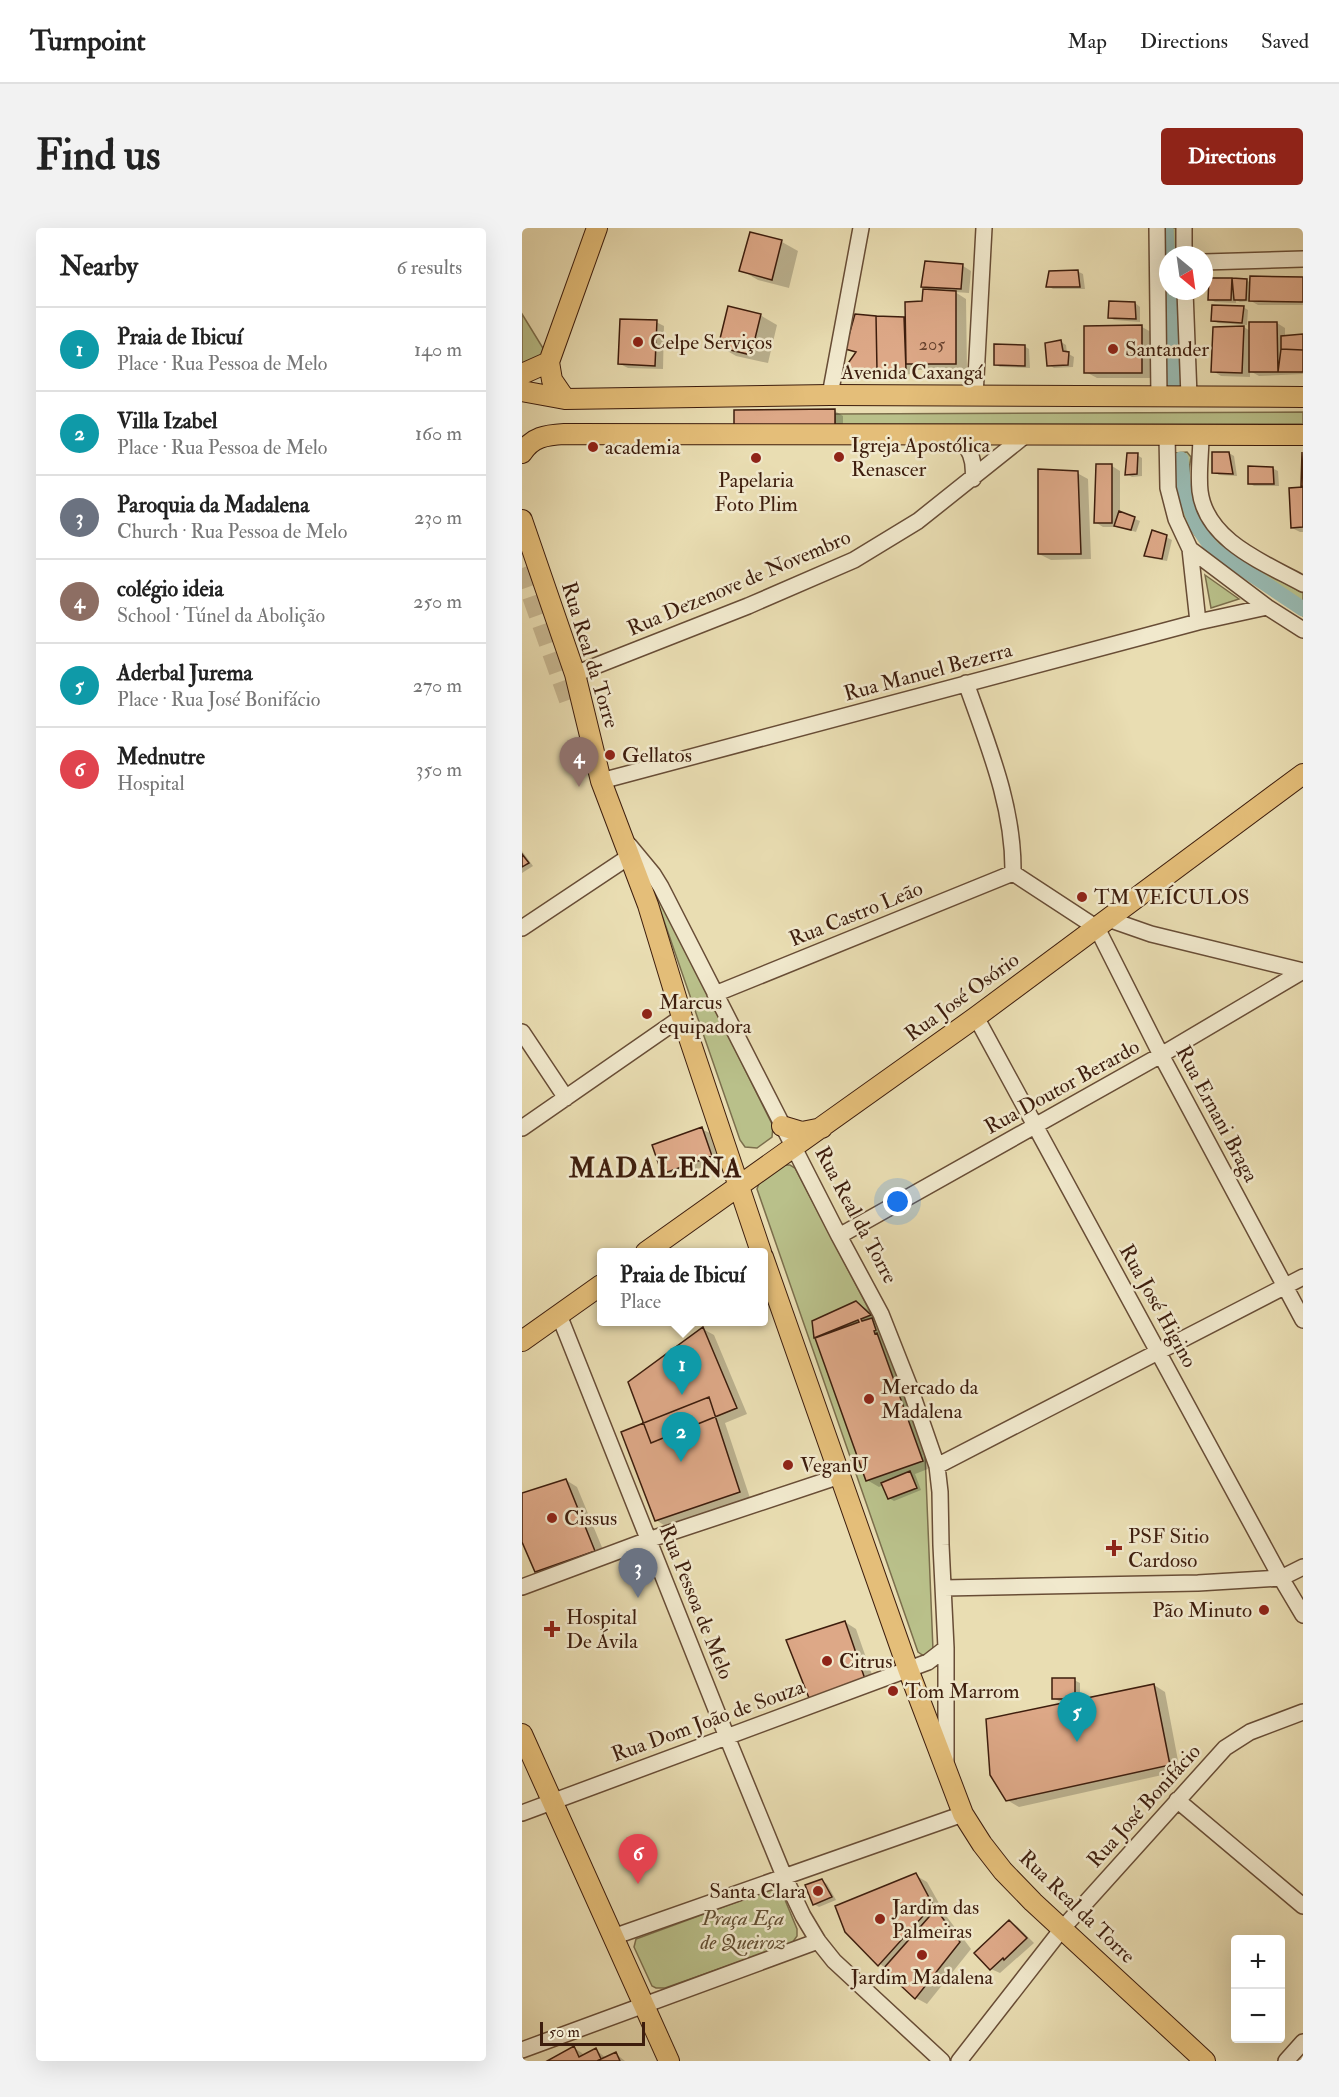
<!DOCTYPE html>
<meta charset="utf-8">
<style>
:root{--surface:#fff;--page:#f2f2f2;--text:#222;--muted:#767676;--line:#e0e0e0;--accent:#8f2418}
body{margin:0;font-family:"IM FELL Double Pica",serif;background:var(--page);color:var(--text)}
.controls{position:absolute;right:18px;bottom:18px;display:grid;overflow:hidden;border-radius:6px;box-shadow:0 6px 24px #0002}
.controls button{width:54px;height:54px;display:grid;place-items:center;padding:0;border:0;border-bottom:2px solid var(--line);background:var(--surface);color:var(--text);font:30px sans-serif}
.compass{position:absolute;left:637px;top:18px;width:54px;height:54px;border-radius:50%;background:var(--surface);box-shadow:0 6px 24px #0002;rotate:151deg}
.scale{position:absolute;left:18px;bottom:15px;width:105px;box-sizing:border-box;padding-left:6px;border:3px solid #3d1d0d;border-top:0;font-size:16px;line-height:21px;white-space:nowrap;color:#3d1d0d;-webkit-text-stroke:4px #f1e9cd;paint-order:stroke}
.you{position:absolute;left:376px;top:974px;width:21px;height:21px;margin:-15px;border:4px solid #fff;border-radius:50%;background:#1a73e8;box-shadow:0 0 0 9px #1a73e833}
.badge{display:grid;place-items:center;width:39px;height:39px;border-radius:50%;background:var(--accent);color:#fff;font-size:20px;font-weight:700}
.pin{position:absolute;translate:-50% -50px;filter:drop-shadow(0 2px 3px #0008)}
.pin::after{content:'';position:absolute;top:32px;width:21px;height:18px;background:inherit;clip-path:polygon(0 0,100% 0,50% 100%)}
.popup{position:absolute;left:75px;top:1020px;width:171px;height:78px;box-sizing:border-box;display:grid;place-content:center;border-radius:6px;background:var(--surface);filter:drop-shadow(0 2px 4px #0005);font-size:20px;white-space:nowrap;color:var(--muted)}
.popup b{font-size:22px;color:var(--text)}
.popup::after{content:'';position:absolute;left:50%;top:100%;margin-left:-12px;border:12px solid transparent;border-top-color:var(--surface)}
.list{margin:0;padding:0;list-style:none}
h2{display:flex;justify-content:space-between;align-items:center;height:78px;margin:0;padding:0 24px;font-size:26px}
h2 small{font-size:20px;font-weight:400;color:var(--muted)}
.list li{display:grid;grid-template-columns:39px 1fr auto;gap:18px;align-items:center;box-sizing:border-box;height:84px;padding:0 24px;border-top:2px solid var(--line)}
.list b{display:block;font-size:22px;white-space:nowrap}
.list p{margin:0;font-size:20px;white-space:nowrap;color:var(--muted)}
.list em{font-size:20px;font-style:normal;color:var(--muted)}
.map{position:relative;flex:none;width:781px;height:1833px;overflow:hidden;border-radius:6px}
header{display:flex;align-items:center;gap:36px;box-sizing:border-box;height:84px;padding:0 30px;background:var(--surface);border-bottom:2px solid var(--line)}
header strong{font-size:28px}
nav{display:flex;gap:33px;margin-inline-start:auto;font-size:21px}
.intro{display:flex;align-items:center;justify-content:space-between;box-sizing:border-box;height:144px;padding:0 36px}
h1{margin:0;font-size:42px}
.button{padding:15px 27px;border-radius:6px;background:var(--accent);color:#fff;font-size:21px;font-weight:700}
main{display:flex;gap:36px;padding:0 36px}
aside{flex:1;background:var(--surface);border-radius:6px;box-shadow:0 6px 24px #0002}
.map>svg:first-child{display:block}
</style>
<header>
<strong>Turnpoint</strong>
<nav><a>Map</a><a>Directions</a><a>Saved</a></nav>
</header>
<div class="intro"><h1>Find us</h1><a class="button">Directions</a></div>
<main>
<aside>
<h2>Nearby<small>6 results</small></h2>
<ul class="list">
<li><span class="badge" style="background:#0f9aa8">1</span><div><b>Praia de Ibicuí</b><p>Place · Rua Pessoa de Melo</p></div><em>140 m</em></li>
<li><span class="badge" style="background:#0f9aa8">2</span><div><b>Villa Izabel</b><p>Place · Rua Pessoa de Melo</p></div><em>160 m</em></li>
<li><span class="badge" style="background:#6b7280">3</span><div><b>Paroquia da Madalena</b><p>Church · Rua Pessoa de Melo</p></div><em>230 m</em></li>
<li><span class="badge" style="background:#8d6e63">4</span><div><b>colégio ideia</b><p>School · Túnel da Abolição</p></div><em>250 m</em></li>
<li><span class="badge" style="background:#0f9aa8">5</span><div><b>Aderbal Jurema</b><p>Place · Rua José Bonifácio</p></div><em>270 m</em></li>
<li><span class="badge" style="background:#e0444e">6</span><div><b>Mednutre</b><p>Hospital</p></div><em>350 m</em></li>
</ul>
</aside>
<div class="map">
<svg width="781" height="1833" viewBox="0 0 781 1833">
<rect width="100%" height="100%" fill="#e9ddb2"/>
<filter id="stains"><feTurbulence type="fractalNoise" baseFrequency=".00333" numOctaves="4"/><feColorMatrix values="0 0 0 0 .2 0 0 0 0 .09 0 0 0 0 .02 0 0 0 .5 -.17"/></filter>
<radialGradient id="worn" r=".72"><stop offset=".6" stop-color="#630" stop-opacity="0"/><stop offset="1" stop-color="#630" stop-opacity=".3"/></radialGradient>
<path fill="#b9c08a" stroke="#7b6e4c" stroke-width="1.5" d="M649,0H658L659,27H649Z
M649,63H660L661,161L648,160Z
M0,86L24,125L0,142Z
M781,184V196H313V186Z
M665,224L669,229C653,305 727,335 781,365V388C747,364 677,325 661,289C653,269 654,245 653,225Z
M683,347L717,371L689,380Z
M124,641L251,898L250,909L235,920L223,919L218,912Z
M263,937H268L273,940L367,1120L403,1226L411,1422L402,1428L396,1424L235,961L237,955Z
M250,1661L254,1662L261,1667L275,1701V1708L270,1715L143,1760H134L130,1758L112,1719L114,1711Z"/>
<path fill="#0003" d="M229,6L260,14L276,23L267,60L236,52L219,42Z
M441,38L449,43L447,65L433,64L444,71L445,142H396L391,139L392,146L330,148L322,143L335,125L324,120L381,90L385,92L410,63L401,58Z
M555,43L561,46L563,61H531L526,58Z
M688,51L724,52L729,55L781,51V77H736L729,73L718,74L714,72V75L693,74L688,71Z
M613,75L618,79V94L592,92L587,89Z
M721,79L726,82L725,97L696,95L691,92Z
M238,87L255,97L246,135L214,128L197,118Z
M134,94L142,98L141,141L106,140L98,136Z
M755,95L763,100V109L781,107V146L737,148L728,143V149L699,148L691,143L722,99L728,103Z
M620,99L631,105V150H575L564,144Z
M539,114L544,117L545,125L552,129L551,139L532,140L527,137Z
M502,118L507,121L508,140L478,139L473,136Z
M213,183H313L321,188V203Z
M707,225L712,228L715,248L697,247L692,244Z
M615,227L620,230V248L610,249L605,246Z
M590,238L598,243V285L618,293L614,304L597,299H581L573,294Z
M750,240L756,243L757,258H732L727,255Z
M555,245L566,251L569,331L529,332L517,326Z
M781,260V304H778L770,300Z
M644,309L650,312L645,333L628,330L623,328Z
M0,623L11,638L0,645Z
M179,901L188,905L198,933L150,950L141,945Z
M334,1075L345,1081L358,1094L411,1239L393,1246L399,1262L372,1273L367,1270L361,1257L357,1259L345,1252L294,1109L291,1094Z
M181,1101L192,1107L225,1186L203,1195L228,1270L145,1299L134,1292L123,1196Z
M44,1252L55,1259L84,1329L26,1350L14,1343L0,1311V1267Z
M323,1394L334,1401L355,1461L302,1481Z
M552,1452L558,1455V1473L632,1457L643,1464L658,1543L497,1579L485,1572L551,1473H537L532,1470Z
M393,1647L405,1654L422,1684L420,1686L425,1689L449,1721L405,1776L394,1770L324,1703Z
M300,1653L305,1656L314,1672L297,1679L292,1676Z
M487,1693L495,1698L512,1715L478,1745L469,1741Z
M52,1820L60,1825L62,1828L74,1822L84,1830L94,1826L103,1833H26Z"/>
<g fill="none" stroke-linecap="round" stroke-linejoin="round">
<path stroke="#99bbb3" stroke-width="15" d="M644,0L646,36
M647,63L652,155
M659,231L662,264L675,298L690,320L781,381"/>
</g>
<path fill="#dda887" stroke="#3d1d0d" stroke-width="1.5" d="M228,4L260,12L250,52L217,43Z
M403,33L441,36L439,61L399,59Z
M556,42L558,59H524L527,43Z
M728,48L781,49V74L727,73Z
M687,50H710L709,72H686Z
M710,50L725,51L724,72H712Z
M401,61L434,63V136H384L383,74L400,73Z
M587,73L613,74L614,91L586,90Z
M690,77L722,78L720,95L689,93Z
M206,78L239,86L229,127L196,119Z
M333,86L354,88L355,142L320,144L334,124L323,121Z
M354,88L382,89L384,142H355Z
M98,91L135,92L133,138L96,136Z
M727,94H755L756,144H727Z
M620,97V145H562V98Z
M722,98L720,145L689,144L691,99Z
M781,106V122L759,121V108Z
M539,112L541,123L547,124L546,137L525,138L523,115Z
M472,116L503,117V138L472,137Z
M759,121L781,122V144H756Z
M313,181V199H212V182Z
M690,224H707L711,246L690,245Z
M780,224L781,258L779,259Z
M605,225H616L615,246L603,247Z
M574,236H590V295H572Z
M726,238L751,239L752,256H726Z
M516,241L556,243L559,326H516Z
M781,259V299L769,300L767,260Z
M597,283L613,289L609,302L592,298Z
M630,302L645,307L640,331L622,328Z
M0,626L7,635L0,639Z
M180,899L190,928L140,946L130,917Z
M334,1073L349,1087L339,1091L340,1093L350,1090L354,1102L352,1103L353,1106L355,1105L401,1233L344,1253L293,1110L337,1094L336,1092L292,1110L290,1093Z
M181,1099L215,1180L129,1215L106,1154Z
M187,1169L218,1264L133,1293L99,1204Z
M388,1243L395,1260L366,1271L359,1255Z
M44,1251L73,1323L13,1344L0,1314V1265Z
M323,1393L344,1454L289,1475L264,1412Z
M530,1450H553V1471H530Z
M632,1456L648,1537L484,1573L468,1547L464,1491Z
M394,1645L411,1677L356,1738L323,1704L313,1678Z
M300,1651L310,1669L291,1677L283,1657Z
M414,1681L438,1714L393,1771L361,1741Z
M487,1692L505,1710L482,1732L481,1730L468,1742L452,1725Z
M52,1818L57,1829L74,1820L79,1831L75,1833H25Z
M94,1824L98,1833H75L79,1831Z"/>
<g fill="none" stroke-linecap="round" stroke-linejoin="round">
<path stroke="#c7b791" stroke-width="20" stroke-dasharray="20 10" stroke-linecap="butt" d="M0,340L48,475"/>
<defs>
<path id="minor" d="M635,0L637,168
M662,0V27
M682,34L781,31
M663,63L667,168
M308,167L339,0
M453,168L462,0
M434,206C448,221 453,231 451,251
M645,207L646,260L654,291L668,321L745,379L781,402
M679,207C679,225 676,245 678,263C684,313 743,335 781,356
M668,321L676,394
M53,446L226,378L332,332L396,293L505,206
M444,455C466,517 492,579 491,645
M79,553L676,394L745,379
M107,617L131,646L139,659L317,1008L359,1086L387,1157L415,1238L418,1264L419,1317L424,1420V1532
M491,645L575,700L639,827L781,1092
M586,691L629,706L781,743
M0,700L108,628
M193,766L491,645
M454,789L759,1350L781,1387
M0,804L44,870
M0,900L160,789
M317,1008L639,827L781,743
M37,1087L205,1509L262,1648L281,1688L296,1713L312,1733L420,1833
M415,1238L781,1049
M0,1359L126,1312L318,1248
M422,1360L676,1355L759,1350L781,1339
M655,1572L781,1678
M0,1585L406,1434L424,1420
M91,1709L441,1586
M0,1822L296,1713
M437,1833L540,1701L703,1520L728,1504L781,1484
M764,1833L781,1814"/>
<path id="major" d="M0,146L27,134
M0,163L43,171L308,167L781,169
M43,171L30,152L27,134L75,0
M0,225C10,209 24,207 42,206L781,207
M0,292L53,446L79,553L126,677L160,789L239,1024
M260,898L280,904L300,900
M124,1024L454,789L781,546
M241,1029L386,1441L441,1586L460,1616L481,1643L511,1674L683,1833
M0,1113L79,1057
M0,1506L147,1833"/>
</defs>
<use href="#minor" stroke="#684d36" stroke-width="18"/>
<use href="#major" stroke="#3d1d0d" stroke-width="22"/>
<use href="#minor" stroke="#f1e9cd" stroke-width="15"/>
<use href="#major" stroke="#e4be79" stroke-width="20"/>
</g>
<g fill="#8f2418" stroke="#f1e9cd" stroke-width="2">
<circle cx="116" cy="114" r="6"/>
<circle cx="591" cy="121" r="6"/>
<circle cx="71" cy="219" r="6"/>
<circle cx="317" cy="229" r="6"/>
<circle cx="234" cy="230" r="6"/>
<circle cx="88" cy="527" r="6"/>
<circle cx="560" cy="669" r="6"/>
<circle cx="125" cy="786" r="6"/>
<circle cx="347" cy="1171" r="6"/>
<circle cx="266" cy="1237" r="6"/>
<circle cx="30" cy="1290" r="6"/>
<path d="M589 1311h6v6h6v6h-6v6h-6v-6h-6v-6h6z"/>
<circle cx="742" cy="1382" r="6"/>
<path d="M27 1392h6v6h6v6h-6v6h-6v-6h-6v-6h6z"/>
<circle cx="305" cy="1433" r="6"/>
<circle cx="371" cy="1463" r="6"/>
<circle cx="296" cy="1663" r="6"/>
<circle cx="358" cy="1691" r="6"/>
<circle cx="400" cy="1727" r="6"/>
</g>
<g text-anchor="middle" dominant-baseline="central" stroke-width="5" stroke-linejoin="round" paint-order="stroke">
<g font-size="18" fill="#65402c">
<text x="410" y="116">205</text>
</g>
<g font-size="21" fill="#3d1d0d" stroke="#f1e9cd" text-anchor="start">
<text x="128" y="114">Celpe Serviços</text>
<text x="603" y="121">Santander</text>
<text x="329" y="217">Igreja Apostólica<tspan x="329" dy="24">Renascer</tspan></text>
<text x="83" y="219">academia</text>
<text x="234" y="252" text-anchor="middle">Papelaria<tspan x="234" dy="24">Foto Plim</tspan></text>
<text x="100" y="527">Gellatos</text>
<text x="572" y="669">TM VEÍCULOS</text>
<text x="137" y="774">Marcus<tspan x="137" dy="24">equipadora</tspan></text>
<text x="359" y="1159">Mercado da<tspan x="359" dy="24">Madalena</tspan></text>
<text x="278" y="1237">VeganU</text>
<text x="42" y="1290">Cissus</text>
<text x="606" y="1308">PSF Sitio<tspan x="606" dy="24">Cardoso</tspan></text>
<text x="730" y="1382" text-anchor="end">Pão Minuto</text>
<text x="44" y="1389">Hospital<tspan x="44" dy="24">De Ávila</tspan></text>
<text x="317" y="1433">Citrus</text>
<text x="383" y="1463">Tom Marrom</text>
<text x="284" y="1663" text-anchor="end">Santa Clara</text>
<text x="370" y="1679">Jardim das<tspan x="370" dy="24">Palmeiras</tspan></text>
<text x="400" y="1749" text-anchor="middle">Jardim Madalena</text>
</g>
<g font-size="21" fill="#3d1d0d" stroke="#f1e9cd">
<text x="390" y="144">Avenida Caxangá</text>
<text transform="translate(217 355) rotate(-23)">Rua Dezenove de Novembro</text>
<text transform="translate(68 427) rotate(73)">Rua Real da Torre</text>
<text transform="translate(406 444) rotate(-15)">Rua Manuel Bezerra</text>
<text transform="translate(334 686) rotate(-22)">Rua Castro Leão</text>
<text transform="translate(440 769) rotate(-36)">Rua José Osório</text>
<text transform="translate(540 859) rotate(-29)">Rua Doutor Berardo</text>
<text transform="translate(695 886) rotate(62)">Rua Ernani Braga</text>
<text transform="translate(334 987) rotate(62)">Rua Real da Torre</text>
<text transform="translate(636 1078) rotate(61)">Rua José Higino</text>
<text transform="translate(174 1374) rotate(68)">Rua Pessoa de Melo</text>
<text transform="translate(186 1493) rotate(-20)">Rua Dom João de Souza</text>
<text transform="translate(622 1578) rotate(-48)">Rua José Bonifácio</text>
<text transform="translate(555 1679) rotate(44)">Rua Real da Torre</text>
</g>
<g font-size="21" font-style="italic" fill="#624e32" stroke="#f1e9cd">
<text x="221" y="1690">Praça Eça<tspan x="221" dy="24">de Queiroz</tspan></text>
</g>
<g font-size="27" font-weight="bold" letter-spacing="1.5" fill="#3d1d0d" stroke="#f1e9cd">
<text x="134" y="940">MADALENA</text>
</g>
</g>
<rect width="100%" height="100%" filter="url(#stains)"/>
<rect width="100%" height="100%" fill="url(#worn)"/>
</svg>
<div class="controls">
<button>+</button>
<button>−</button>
</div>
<svg class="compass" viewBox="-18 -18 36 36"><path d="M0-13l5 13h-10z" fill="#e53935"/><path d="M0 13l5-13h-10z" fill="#767676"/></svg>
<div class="scale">50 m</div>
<div class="you"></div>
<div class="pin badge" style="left:160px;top:1167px;background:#0f9aa8">1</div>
<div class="popup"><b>Praia de Ibicuí</b>Place</div>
<div class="pin badge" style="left:159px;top:1234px;background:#0f9aa8">2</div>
<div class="pin badge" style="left:116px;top:1370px;background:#6b7280">3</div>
<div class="pin badge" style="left:57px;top:559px;background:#8d6e63">4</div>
<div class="pin badge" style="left:555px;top:1514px;background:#0f9aa8">5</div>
<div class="pin badge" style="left:116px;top:1656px;background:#e0444e">6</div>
</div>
</main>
